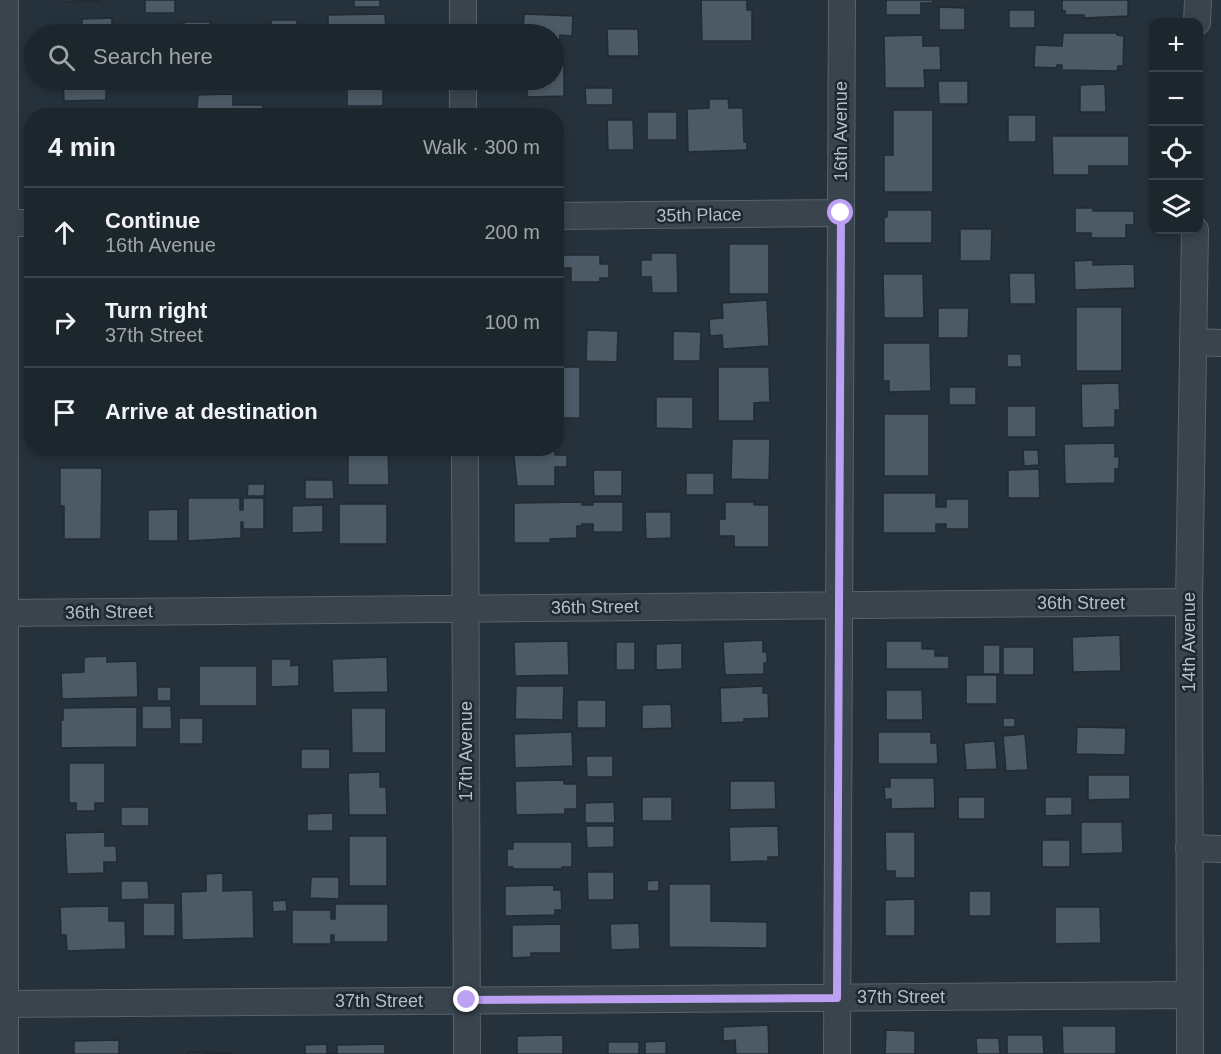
<!DOCTYPE html>
<meta charset="utf-8">
<style>
:root{--surface:#1c262d;--page:#293239;--text:#f1f3f6;--muted:#a0a5aa;--line:#3a4349}
body{margin:0;font-family:Helvetica,sans-serif;background:var(--page);color:var(--text)}
.controls{position:absolute;right:18px;top:18px;display:grid;overflow:hidden;border-radius:12px;box-shadow:0 3px 9px #0003}
.controls button{width:54px;height:54px;display:grid;place-items:center;padding:0;border:0;border-bottom:2px solid var(--line);background:var(--surface);color:var(--text);font:30px sans-serif}
.stop{position:absolute;width:18px;height:18px;margin:-14px;border:4px solid #bca0f2;border-radius:50%;background:#fff}
.stop.end{background:#bca0f2;border-color:#fff;box-shadow:0 2px 6px #0008}
.list{margin:0;padding:0;list-style:none}
h2{display:flex;justify-content:space-between;align-items:center;height:78px;margin:0;padding:0 24px;font-size:26px}
h2 small{font-size:20px;font-weight:400;color:var(--muted)}
.list li{display:grid;grid-template-columns:39px 1fr auto;gap:18px;align-items:center;box-sizing:border-box;height:90px;padding:0 24px;border-top:2px solid var(--line)}
.list b{display:block;font-size:22px;white-space:nowrap}
.list p{margin:0;font-size:20px;white-space:nowrap;color:var(--muted)}
.list em{font-size:20px;font-style:normal;color:var(--muted)}
.icon{flex:none;width:33px;height:33px;fill:none;stroke:currentColor;stroke-width:2;stroke-linecap:round;stroke-linejoin:round}
.map{position:relative;flex:none;width:1221px;height:1054px;overflow:hidden}
.search{position:absolute;background:var(--surface);box-shadow:0 3px 9px #0003;left:24px;top:24px;width:540px;height:66px;display:flex;align-items:center;gap:15px;box-sizing:border-box;padding:0 21px;border-radius:33px;color:var(--muted);font-size:22px}
.panel{position:absolute;background:var(--surface);box-shadow:0 3px 9px #0003;left:24px;top:108px;width:540px;height:348px;border-radius:24px}
.map>svg:first-child{display:block}
</style>
<div class="map">
<svg width="1221" height="1054" viewBox="0 0 1221 1054">
<rect width="100%" height="100%" fill="#25323c"/>
<path fill="#4c5a65" stroke="#202b34" stroke-width="1.5" d="M61,0H99V1L61,2Z
M145,0H175V13H145Z
M354,0H380V7H354Z
M701,0H747V10H752V41H702Z
M886,0H933V3H921V15H886Z
M1062,0H1128V16L1084,18V15H1065V11H1062Z
M939,7L965,8V30H939Z
M1009,10H1035V28H1009Z
M385,14L386,34H328V15Z
M524,14L573,16L572,36L560,35L559,50H554V34H523Z
M112,18V34H82V19Z
M271,20H297V34H271Z
M184,22H210V34H184Z
M607,29H638L639,56H608Z
M1063,33H1117V35L1124,36L1123,66H1118L1117,71L1062,70V65H1057L1056,68L1034,67L1035,45L1062,46Z
M923,35V46H940L941,70H924L925,88H885L884,36Z
M554,65H564V96L527,97V80H554Z
M63,80H106V100L64,101Z
M347,80H383V106H347Z
M938,81H968V104H939Z
M1105,84L1106,112H1080V85Z
M585,88H613V105H586Z
M233,94V105H263V116H196L198,95Z
M709,99H728L729,108H743L744,142H747V150L688,152L687,109L709,108Z
M893,110H933V192H884V155H893Z
M647,112H677V140H647Z
M1008,115H1036V142H1008Z
M607,120H633L634,150H608Z
M1052,136H1129V166H1089V175H1053Z
M1075,208H1093V211H1134V225H1126V238H1091V233H1075Z
M887,210H932V243H884V217H887Z
M960,229H992L991,261H960Z
M556,244H559V255H600V264H609V278H600V282H571V268H558V293H556Z
M729,244H769V294H729Z
M651,253H677L678,293H652L651,277H641V260H651Z
M1093,260V265L1134,264L1135,288L1075,290L1074,261Z
M1009,273H1035L1036,304H1010Z
M883,274H923L924,318H884Z
M767,300L769,346L723,349L722,335L710,336L709,319L723,318L722,303Z
M1076,307H1122V371H1076Z
M938,308H969L968,338H938Z
M587,330L618,331L617,362L586,361Z
M673,331L701,332L700,361H673Z
M883,343H930L931,391L889,392V381H883Z
M1007,354H1021L1022,367H1007Z
M556,367H580V418H558Z
M718,367H769L770,402L754,403V421H718Z
M1119,383L1120,410H1115V427L1082,428L1081,384Z
M949,387H976V405H949Z
M656,397H693V429L656,428Z
M1007,406H1036V437H1007Z
M884,414H929V476H884Z
M732,439H770L769,480L731,479Z
M1115,443V457L1119,456V469H1115V483L1065,484L1064,444Z
M348,448H388L389,485H348Z
M513,448H555V455H567V467H555V486H517Z
M1023,450H1038L1039,465L1024,466Z
M60,468H102L101,539H64V506H60Z
M1039,469L1040,498H1008V470Z
M593,470H622V496H594Z
M686,473H714V495H686Z
M305,480H333L334,499H305Z
M248,484H265L264,496H247Z
M883,493H936V507H946V499H969V529H946V524H936V533H883Z
M188,498H240V510H243V498H264V529H243V522H241V538L188,541Z
M582,502V505H593V502H623V532H593V524H582V526H577V538L550,539V543H514V503Z
M725,502H754V505H769V547H734V536H719V519H725Z
M339,504H387V544H339Z
M323,505V532L292,533V506Z
M178,509V541H148V510Z
M645,512H671V538L646,539Z
M1120,635L1121,671L1073,672L1072,637Z
M763,640V652H767V663H764V674L725,675L723,642Z
M568,641L569,675L515,676L514,642Z
M886,641H922V649H935V656H949V669H886Z
M616,642H635V670H616Z
M682,643V669L656,670V644Z
M983,645H1000V674H983Z
M1003,647H1034V675H1003Z
M107,656V662L137,661L138,697L62,699L61,673L84,672V657Z
M387,657L388,692L333,693L332,659Z
M271,659H291V666L299,665V686L271,687Z
M199,666H257V706H199Z
M966,675H997V704H966Z
M516,686H564L563,720L515,719Z
M763,686V693H768L769,718L744,719V722L721,723L720,688Z
M157,687H171V701H157Z
M886,690H922L923,720H886Z
M577,700H606V728H577Z
M671,704L672,728L642,729V705Z
M142,706H171L172,729H142Z
M137,707V747L61,748V720H63V708Z
M351,708H386V753H352Z
M179,718H203V744H179Z
M1003,718H1015V727H1003Z
M1077,727L1126,728L1125,755L1076,754Z
M572,732L573,766L515,768L514,734Z
M878,732H931V743H937L938,764H878Z
M1025,734L1028,770L1006,771L1003,736Z
M995,741L997,769L966,770L964,743Z
M301,749H330V769H301Z
M586,756H613V777H587Z
M69,763H105V803H95V811H76V803H69Z
M380,772V787H386L387,815H349L348,773Z
M1088,775H1130V799L1088,800Z
M890,778H934L935,808L891,809V799L885,800L884,787H890Z
M564,780V784H577V809H565V814L516,815L515,781Z
M730,781H775L776,809L730,810Z
M642,797H672V821H642Z
M958,797H985V819H958Z
M1045,797H1072V815L1045,816Z
M614,802L615,823H585V803Z
M121,807H149V826H121Z
M333,813V831H307V814Z
M1081,822H1122L1123,853L1081,854Z
M586,826H614V847L587,848Z
M778,826L779,857H768V861L730,862L729,827Z
M105,832V846H116L117,862H104V873L67,874L65,833Z
M885,832H915V878H895V871H886Z
M349,836H387V886H349Z
M1042,840H1070V867H1042Z
M513,842H572V867H562V869H513V867H507V849H513Z
M587,872H614V900H588Z
M223,873V891L253,890L254,938L182,940L181,892L206,891V874Z
M311,877H339V899L310,898Z
M659,880V891H647V881Z
M121,881H148L149,899L121,900Z
M669,884H711V921L767,922V948L669,947Z
M554,885V890H561L562,910H555V915L505,916V886Z
M969,891H991V916H969Z
M915,899V936H885V900Z
M286,900L287,911L273,912L272,901Z
M143,903H175V936H143Z
M335,904H388V942H334V935H331V944H292V910H331V919H335Z
M109,906V921H125L126,949L67,951L66,935H61L60,907Z
M1055,907H1100L1101,943L1055,944Z
M639,923L640,949L611,950L610,924Z
M561,924V953H531V957L512,958V925Z
M768,1025L769,1054H736L735,1040L723,1041V1027Z
M1062,1026H1116V1054H1063Z
M886,1030L915,1031V1054H885Z
M563,1035V1054H517V1036Z
M1007,1035H1043L1044,1054H1007Z
M976,1038H999L1000,1054H977Z
M119,1040V1054H74V1041Z
M666,1041V1054H645V1042Z
M608,1042H639V1054H608Z
M327,1044V1053H337V1045L385,1044V1054H305V1045Z
M188,1052L232,1053V1054H188Z"/>
<g fill="none" stroke-linecap="round" stroke-linejoin="round">
<defs>
<path id="minor" d="M463,0V34
M1197,22L1198,0
M463,80V116
M556,216L841,213
M0,223H32
M1194,342L1221,343
M465,448L467,1054
M0,613L1189,602
M1189,848L1221,849
M0,1004L1189,995
M5,1054V0
M837,1054L842,0
M1190,1054L1189,602L1195,230"/>
</defs>
<use href="#minor" stroke="#57626b" stroke-width="28"/>
<use href="#minor" stroke="#39444d" stroke-width="26"/>
</g>
<g fill="none" stroke-linecap="round" stroke-linejoin="round">
<path stroke="#bca0f2" stroke-width="8" d="M467,1000L837,998L841,213"/>
</g>
<g text-anchor="middle" dominant-baseline="central" stroke-width="5" stroke-linejoin="round" paint-order="stroke">
<g font-size="18" fill="#b5bfc8" stroke="#1e2932">
<text transform="translate(841 131) rotate(-90)">16th Avenue</text>
<text transform="translate(699 215) rotate(-1)">35th Place</text>
<text x="1081" y="603">36th Street</text>
<text transform="translate(595 607) rotate(-1)">36th Street</text>
<text transform="translate(109 612) rotate(-1)">36th Street</text>
<text transform="translate(1189 642) rotate(-90)">14th Avenue</text>
<text transform="translate(466 751) rotate(-90)">17th Avenue</text>
<text x="901" y="997">37th Street</text>
<text x="379" y="1001">37th Street</text>
</g>
</g>
</svg>
<div class="controls">
<button>+</button>
<button>−</button>
<button><svg class="icon" aria-label="locate" viewBox="0 0 24 24"><circle cx="12" cy="12" r="6"/><path d="M12 2v4M12 18v4M2 12h4M18 12h4"/></svg></button>
<button><svg class="icon" aria-label="layers" viewBox="0 0 24 24"><path d="M12 4l9 5-9 5-9-5zM3 14l9 5 9-5"/></svg></button>
</div>
<div class="stop" style="left:841px;top:213px"></div>
<div class="stop end" style="left:467px;top:1000px"></div>
<div class="search"><svg class="icon" aria-label="search" viewBox="0 0 24 24"><circle cx="10" cy="10" r="6"/><path d="M15 15l6 6"/></svg>Search here</div>
<section class="panel">
<h2>4 min<small>Walk · 300 m</small></h2>
<ul class="list">
<li><svg class="icon" aria-label="ahead" viewBox="0 0 24 24"><path d="M12 20V5M6 11l6-6 6 6"/></svg><div><b>Continue</b><p>16th Avenue</p></div><em>200 m</em></li>
<li><svg class="icon" aria-label="right" viewBox="0 0 24 24"><path d="M7 20v-9h11M14 6l5 5-5 5"/></svg><div><b>Turn right</b><p>37th Street</p></div><em>100 m</em></li>
<li><svg class="icon" aria-label="arrive" viewBox="0 0 24 24"><path d="M6 21V4h12l-3 4 3 4H6"/></svg><div><b>Arrive at destination</b></div></li>
</ul>
</section>
</div>
